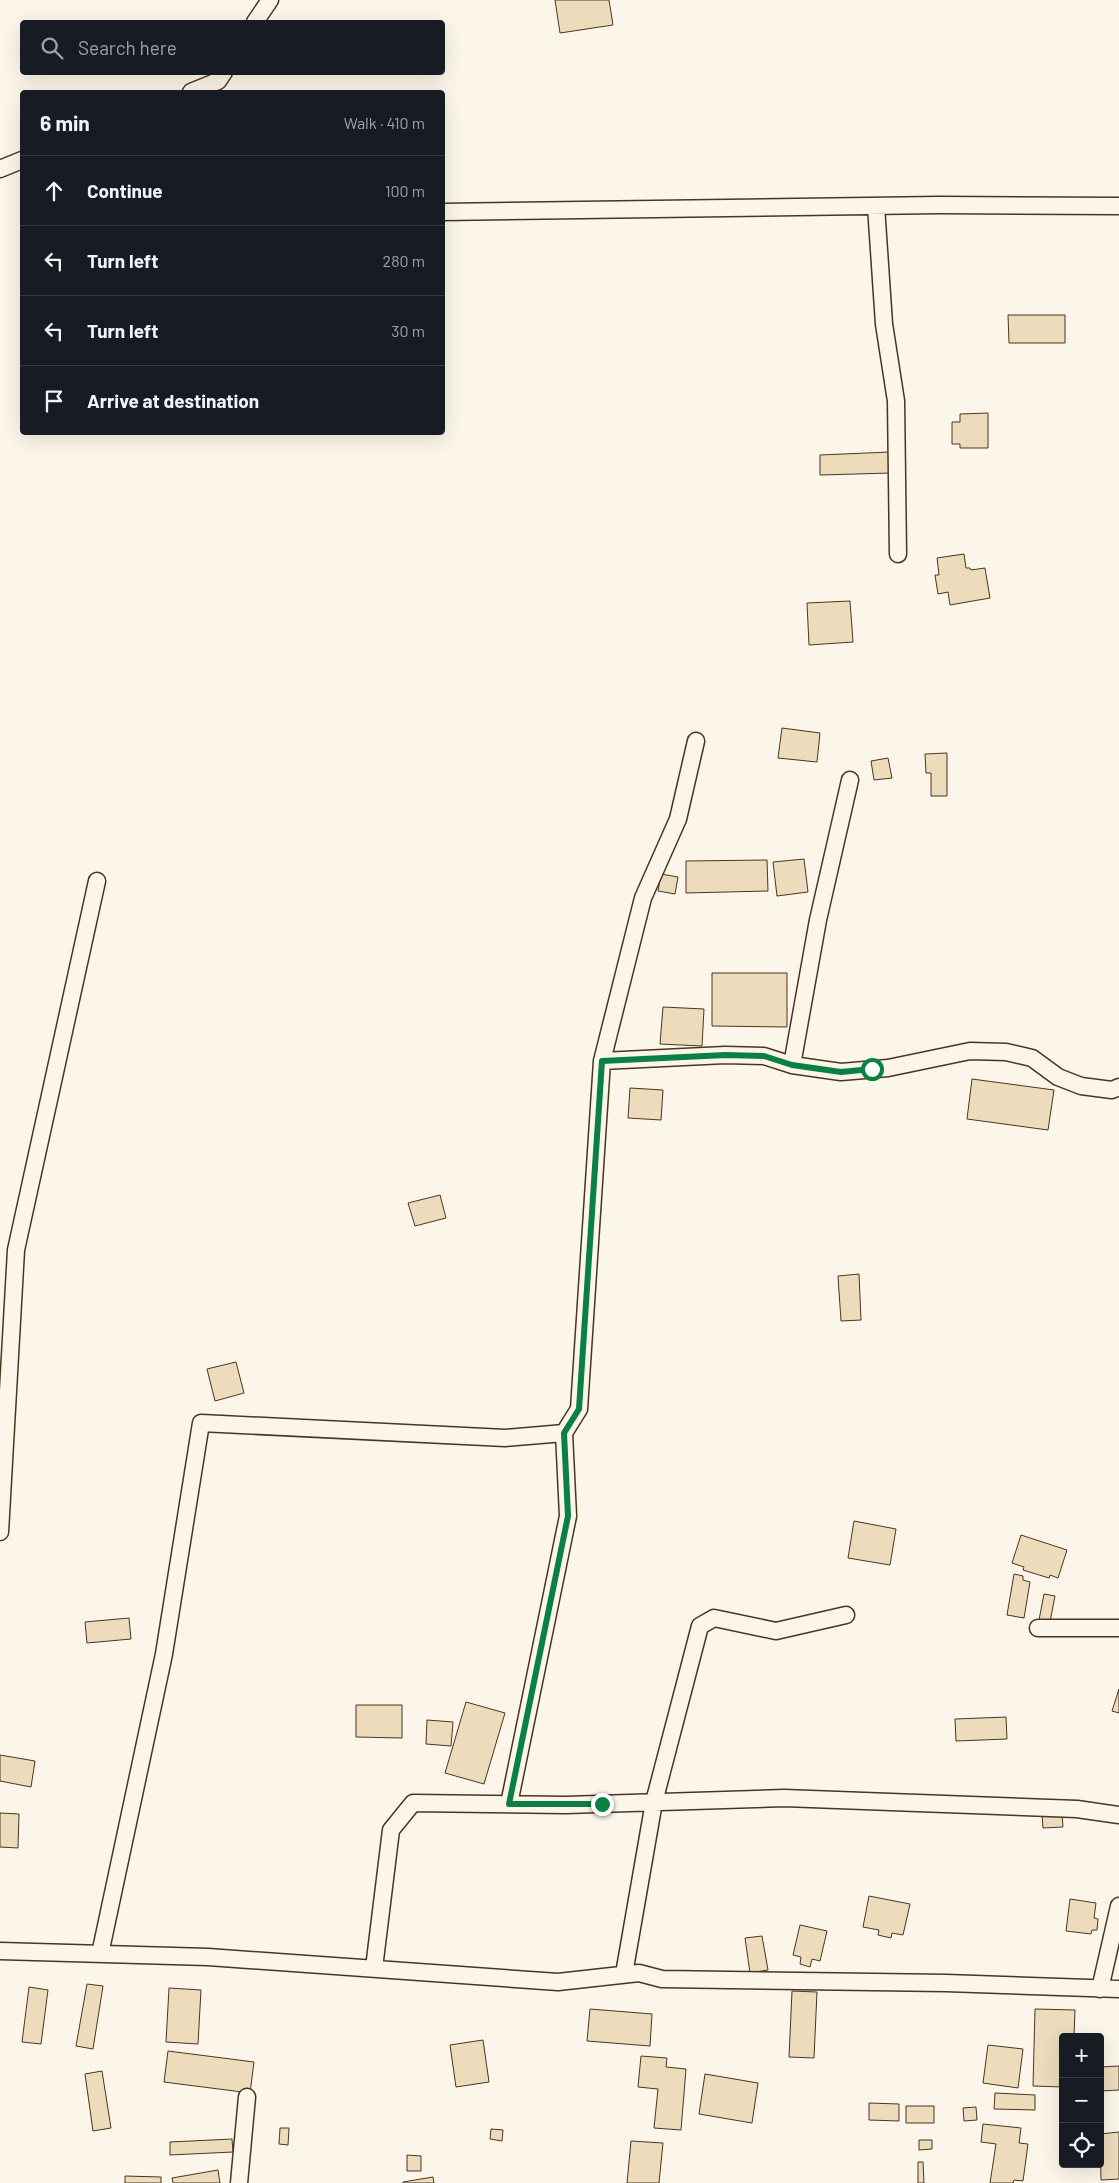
<!DOCTYPE html>
<meta charset="utf-8">
<style>
:root{--surface:#171b24;--page:#20242c;--text:#f1f3f6;--muted:#9ea1a6;--line:#363941}
body{margin:0;font-family:Barlow,sans-serif;background:var(--page);color:var(--text)}
.controls{position:absolute;right:15px;bottom:15px;display:grid;overflow:hidden;border-radius:5px;box-shadow:0 5px 20px #0002}
.controls button{width:45px;height:45px;display:grid;place-items:center;padding:0;border:0;border-bottom:1px solid var(--line);background:var(--surface);color:var(--text);font:25px sans-serif}
.stop{position:absolute;width:15px;height:15px;margin:-11px;border:4px solid #0b8043;border-radius:50%;background:#fff}
.stop.end{background:#0b8043;border-color:#fff;box-shadow:0 1px 5px #0008}
.list{margin:0;padding:0;list-style:none}
h2{display:flex;justify-content:space-between;align-items:center;height:65px;margin:0;padding:0 20px;font-size:21px}
h2 small{font-size:16px;font-weight:400;color:var(--muted)}
.list li{display:grid;grid-template-columns:32px 1fr auto;gap:15px;align-items:center;box-sizing:border-box;height:70px;padding:0 20px;border-top:1px solid var(--line)}
.list b{display:block;font-size:19px;white-space:nowrap}
.list em{font-size:16px;font-style:normal;color:var(--muted)}
.icon{flex:none;width:28px;height:28px;fill:none;stroke:currentColor;stroke-width:2;stroke-linecap:round;stroke-linejoin:round}
.map{position:relative;flex:none;width:1119px;height:2183px;overflow:hidden}
.search{position:absolute;background:var(--surface);box-shadow:0 5px 20px #0002;left:20px;top:20px;width:425px;height:55px;display:flex;align-items:center;gap:12px;box-sizing:border-box;padding:0 18px;border-radius:5px;color:var(--muted);font-size:19px}
.panel{position:absolute;background:var(--surface);box-shadow:0 5px 20px #0002;left:20px;top:90px;width:425px;height:345px;border-radius:5px}
.map>svg:first-child{display:block}
</style>
<div class="map">
<svg width="1119" height="2183" viewBox="0 0 1119 2183">
<rect width="100%" height="100%" fill="#fbf6e9"/>
<path fill="#ecdcbc" stroke="#4a3520" d="M555,0H609L613,25L560,33Z
M1008,315H1065V343H1009Z
M988,413V448H960V444H952V422H960V414Z
M890,452L891,473L820,475V455Z
M964,554L966,568H970L971,570L985,568L990,598L950,605L948,592L938,594L935,575H939L937,558Z
M850,601L853,642L809,645L807,603Z
M782,728L820,733L817,762L778,758Z
M947,753V796H931V773H926L925,754Z
M888,758L892,778L874,780L871,761Z
M804,859L808,892L777,896L773,862Z
M767,860L768,891L686,893V861Z
M661,874L678,877L675,894L658,891Z
M712,973H787V1027L712,1026Z
M663,1007L704,1009L702,1046L660,1044Z
M972,1079L1054,1090L1048,1130L967,1119Z
M630,1088L663,1090L661,1120L628,1118Z
M440,1195L446,1218L415,1226L408,1203Z
M859,1274L861,1320L841,1321L838,1276Z
M236,1362L244,1393L215,1401L207,1369Z
M854,1521L896,1529L890,1565L848,1558Z
M1021,1535L1067,1550L1058,1578L1050,1575L1049,1578L1023,1570L1024,1567L1012,1563Z
M1014,1574L1023,1576V1580L1030,1582L1024,1618L1007,1615Z
M1044,1594L1055,1596L1050,1622L1039,1620Z
M129,1618L131,1639L87,1643L85,1622Z
M1119,1689V1713L1112,1711Z
M466,1702L505,1713L484,1784L445,1773Z
M356,1705H402V1738L356,1737Z
M1006,1717L1007,1739L956,1741L955,1719Z
M427,1720L453,1722L451,1746L426,1744Z
M0,1755L35,1761L31,1787L0,1781Z
M0,1813L19,1814L18,1848L0,1847Z
M1062,1813L1063,1827L1043,1828L1042,1814Z
M869,1896L910,1904L903,1935L892,1933L891,1938L878,1935L879,1930L863,1927Z
M1070,1899L1096,1903L1094,1918L1098,1919L1097,1930H1092L1091,1934L1066,1931Z
M800,1925L827,1931L820,1961L812,1959L810,1967L800,1964L801,1957L793,1955Z
M762,1936L768,1970L750,1973L745,1938Z
M87,1984L103,1986L93,2049L76,2046Z
M29,1987L48,1990L41,2044L22,2042Z
M169,1988L201,1990L198,2044L166,2042Z
M792,1991L817,1992L814,2058L789,2057Z
M590,2009L652,2014L650,2046L587,2041Z
M1035,2009L1075,2010L1074,2037H1063V2087L1033,2086Z
M483,2040L489,2082L456,2087L450,2045Z
M988,2045L1023,2049L1018,2088L983,2083Z
M168,2051L254,2062L250,2093L164,2082Z
M641,2056L667,2058L666,2067L686,2069L681,2130L654,2128L658,2089L638,2087Z
M1119,2066V2090L1100,2091V2067Z
M102,2071L111,2128L93,2131L85,2074Z
M705,2074L758,2083L752,2123L699,2114Z
M995,2093L1035,2095V2110L994,2109Z
M869,2103L899,2104V2121L869,2120Z
M906,2106H934V2123H906Z
M976,2107L977,2120L964,2121L963,2108Z
M983,2124L1021,2128L1019,2143L1028,2144L1023,2181L1014,2180L1013,2183H990L996,2144L981,2142Z
M280,2128H289L288,2145L279,2144Z
M491,2129L503,2130L502,2141L490,2139Z
M1119,2132V2179L1101,2180L1100,2134Z
M232,2139L233,2152L170,2155V2142Z
M919,2140H932V2149L919,2150Z
M631,2141L663,2143L659,2183H627Z
M407,2155L421,2156V2171H407Z
M918,2162H923L924,2183H918Z
M218,2170L220,2183H173L172,2178Z
M125,2176L161,2177V2183H125Z
M433,2177L434,2183H403V2182Z"/>
<g fill="none" stroke-linecap="round" stroke-linejoin="round">
<defs>
<path id="street" d="M255,22L270,0
M191,92L218,81L224,72
M0,169L22,160
M876,206L884,324L896,401L898,554
M442,212L939,205L1119,206
M602,1061L725,1055L764,1056L792,1065L841,1072L888,1068L970,1051L1006,1052L1032,1058L1058,1077L1081,1086L1112,1090L1119,1087
M792,1065L818,920L850,780
M0,1532L16,1250L97,881
M1038,1628H1119
M509,1804L568,1516L564,1433
M0,1951L208,1957L558,1982L639,1973L662,1979L946,1983L1119,1989
M100,1954L164,1654L201,1423L505,1438L564,1433L579,1409L602,1061L643,898L678,819L696,741
M374,1968L391,1830L413,1803L566,1805L784,1798L1077,1809L1119,1815
M624,1974L654,1802L700,1626L714,1618L776,1631L846,1615
M1100,1989L1119,1906
M239,2183L247,2097"/>
</defs>
<use href="#street" stroke="#4a3520" stroke-width="19"/>
<use href="#street" stroke="#fbf6e9" stroke-width="16"/>
</g>
<g fill="none" stroke-linecap="round" stroke-linejoin="round">
<path stroke="#0b8043" stroke-width="6" d="M602,1804H509L568,1516L564,1433L579,1409L602,1061L725,1055L764,1056L792,1065L841,1072L872,1069"/>
</g>
</svg>
<div class="controls">
<button>+</button>
<button>−</button>
<button><svg class="icon" aria-label="locate" viewBox="0 0 24 24"><circle cx="12" cy="12" r="6"/><path d="M12 2v4M12 18v4M2 12h4M18 12h4"/></svg></button>
</div>
<div class="stop" style="left:872px;top:1069px"></div>
<div class="stop end" style="left:602px;top:1804px"></div>
<div class="search"><svg class="icon" aria-label="search" viewBox="0 0 24 24"><circle cx="10" cy="10" r="6"/><path d="M15 15l6 6"/></svg>Search here</div>
<section class="panel">
<h2>6 min<small>Walk · 410 m</small></h2>
<ul class="list">
<li><svg class="icon" aria-label="ahead" viewBox="0 0 24 24"><path d="M12 20V5M6 11l6-6 6 6"/></svg><div><b>Continue</b></div><em>100 m</em></li>
<li><svg class="icon" aria-label="left" viewBox="0 0 24 24"><path d="M17 20v-9H6M10 6l-5 5 5 5"/></svg><div><b>Turn left</b></div><em>280 m</em></li>
<li><svg class="icon" aria-label="left" viewBox="0 0 24 24"><path d="M17 20v-9H6M10 6l-5 5 5 5"/></svg><div><b>Turn left</b></div><em>30 m</em></li>
<li><svg class="icon" aria-label="arrive" viewBox="0 0 24 24"><path d="M6 21V4h12l-3 4 3 4H6"/></svg><div><b>Arrive at destination</b></div></li>
</ul>
</section>
</div>
